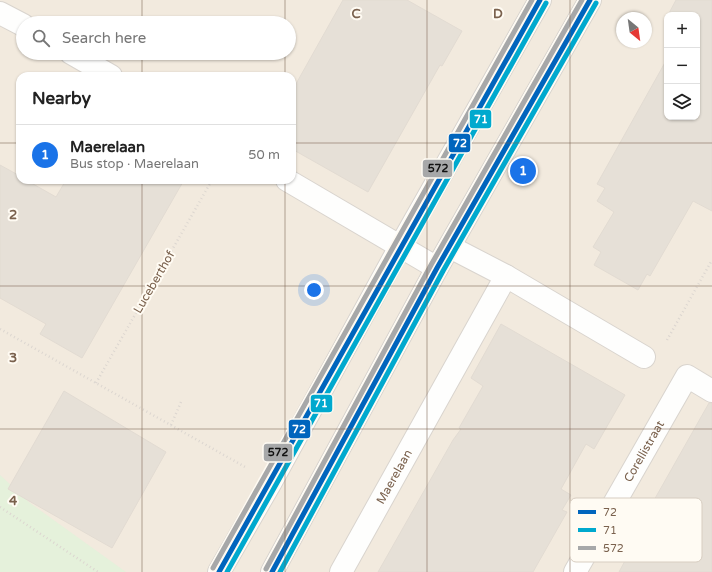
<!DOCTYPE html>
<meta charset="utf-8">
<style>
:root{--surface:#fff;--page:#f6f6f6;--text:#222;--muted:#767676;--line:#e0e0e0;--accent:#1a73e8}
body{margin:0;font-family:"Varela Round",sans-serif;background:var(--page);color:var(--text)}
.controls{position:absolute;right:12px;top:12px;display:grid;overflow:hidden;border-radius:8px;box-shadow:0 1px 3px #0004}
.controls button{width:36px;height:36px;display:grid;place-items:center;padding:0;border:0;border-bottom:1px solid var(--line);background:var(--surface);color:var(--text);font:20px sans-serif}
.compass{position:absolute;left:616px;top:12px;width:36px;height:36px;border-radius:50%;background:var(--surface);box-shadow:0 1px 3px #0004;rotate:151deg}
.you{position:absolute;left:314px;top:290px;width:14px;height:14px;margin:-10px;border:3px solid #fff;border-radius:50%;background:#1a73e8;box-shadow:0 0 0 6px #1a73e833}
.badge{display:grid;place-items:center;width:26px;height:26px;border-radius:50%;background:var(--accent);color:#fff;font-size:13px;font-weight:700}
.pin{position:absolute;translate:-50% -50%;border:2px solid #fff;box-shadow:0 1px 4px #0006}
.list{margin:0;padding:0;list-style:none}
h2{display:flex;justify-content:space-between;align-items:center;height:52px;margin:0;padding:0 16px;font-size:17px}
h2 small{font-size:13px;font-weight:400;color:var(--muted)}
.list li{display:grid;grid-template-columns:26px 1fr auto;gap:12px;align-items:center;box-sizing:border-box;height:60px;padding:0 16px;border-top:1px solid var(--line)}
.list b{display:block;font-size:15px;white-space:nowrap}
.list p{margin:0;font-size:13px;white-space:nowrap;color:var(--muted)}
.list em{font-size:13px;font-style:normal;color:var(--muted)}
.icon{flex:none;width:22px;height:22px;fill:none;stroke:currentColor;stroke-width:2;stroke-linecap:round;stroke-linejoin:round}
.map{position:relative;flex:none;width:712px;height:572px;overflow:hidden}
.search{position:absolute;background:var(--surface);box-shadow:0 1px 3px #0004;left:16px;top:16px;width:280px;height:44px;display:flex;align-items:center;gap:10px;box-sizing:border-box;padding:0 14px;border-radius:22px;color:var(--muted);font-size:15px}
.panel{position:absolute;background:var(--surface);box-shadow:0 1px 3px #0004;left:16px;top:72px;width:280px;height:112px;border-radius:12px}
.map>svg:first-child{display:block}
</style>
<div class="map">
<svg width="712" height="572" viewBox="0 0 712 572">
<rect width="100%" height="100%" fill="#f9f7f0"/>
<path fill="#f2eade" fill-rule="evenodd" d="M0,0H712V572H0ZM667,15H697V117H667ZM622,18H646V42H622ZM23,23H289V53H23ZM20,76H292V180H20Z"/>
<path fill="#e5f1db" d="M0,475L30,503L126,572H0Z"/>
<path fill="#e6e0d7" stroke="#e2dbd2" d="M343,0H407L462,31L442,66L440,65L368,192L292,149V91Z
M676,0H712V211L693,201L650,276L647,274L638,290L594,265L601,252L593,247L614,212L597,201L605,188L597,184L667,59V117H697V15H668Z
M0,165L20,176V180H26L56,197L66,180H184L82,358L40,334L46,324L0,298Z
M501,324L625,395L594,449L586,444L561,489L571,495L562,510L567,512L533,572H378L453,440L461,429L459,428L483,386L471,378Z
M64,391L166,452L112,548L8,489Z
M709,403H712V572H619L627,557L623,555Z"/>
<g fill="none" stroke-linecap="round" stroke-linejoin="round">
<defs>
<g id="minor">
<path d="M0,13L23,25"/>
<path d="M71,53L111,76"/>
<path d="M287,180L437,268"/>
<path d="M450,247L506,276L644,357"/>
<path d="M219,572L271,482L401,245L540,0"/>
<path d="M272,572L437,268L590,0"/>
<path id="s1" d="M341,572L506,276"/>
<path id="s2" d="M575,572L687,376L712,391"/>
</g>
</defs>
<use href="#minor" stroke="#d9d4ce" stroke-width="24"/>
<path stroke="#dcd6d0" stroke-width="2.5" stroke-dasharray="1 3" stroke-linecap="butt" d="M0,329L247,468
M667,340L712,260
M96,383L212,180
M171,425L181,402
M0,507L98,572"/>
<use href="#minor" stroke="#fefefd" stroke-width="22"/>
<defs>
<path id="bus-1" d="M219,572L540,0
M272,572L437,268L590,0"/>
<path id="bus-2" d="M227,572L546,3
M280,572L443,271L596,3"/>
<path id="bus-3" d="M213,568L532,0
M266,569L431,265L582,0"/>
</defs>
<use href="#bus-1" stroke="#fffbf3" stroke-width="8"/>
<use href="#bus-2" stroke="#fffbf3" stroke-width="8"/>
<use href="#bus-3" stroke="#fffbf3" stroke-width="8"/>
<use href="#bus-1" stroke="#0065bd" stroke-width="5"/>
<use href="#bus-2" stroke="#00a9ce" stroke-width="5"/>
<use href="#bus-3" stroke="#a7a8a9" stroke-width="5"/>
</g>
<path fill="none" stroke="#7a614d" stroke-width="1" stroke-opacity="0.55" d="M142,0V23M285,0V23M427,0V572M570,0V572M142,53V76M285,53V76M0,143H20M292,143H712M142,180V572M285,180V572M0,286H712M0,429H712"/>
<g text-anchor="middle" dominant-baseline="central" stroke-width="4" stroke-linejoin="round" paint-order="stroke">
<g font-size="12" fill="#7a614d" stroke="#fffbf3">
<text transform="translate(154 282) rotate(-60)">Luceberthof</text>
<text stroke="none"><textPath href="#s2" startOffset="139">Corellistraat</textPath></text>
<text stroke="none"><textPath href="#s1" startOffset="109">Maerelaan</textPath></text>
</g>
</g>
<rect x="570" y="498" width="132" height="64" rx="6" fill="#fffbf3" stroke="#d7cdc1" stroke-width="1"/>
<rect x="578" y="510" width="18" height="4" fill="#0065bd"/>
<rect x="578" y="528" width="18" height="4" fill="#00a9ce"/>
<rect x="578" y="546" width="18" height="4" fill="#a7a8a9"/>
<g font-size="11" fill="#7a614d">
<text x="603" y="516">72</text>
<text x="603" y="534">71</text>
<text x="603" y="552">572</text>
</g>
<g font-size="13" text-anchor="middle" font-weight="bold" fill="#7a614d" stroke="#fffbf3" stroke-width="4" stroke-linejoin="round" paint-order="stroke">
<text x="356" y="18">C</text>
<text x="498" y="18">D</text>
<text x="13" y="219">2</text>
<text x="13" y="362">3</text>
<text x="13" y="505">4</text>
</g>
<g stroke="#fffbf3" stroke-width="1.5">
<rect x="469" y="109" width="23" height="20" rx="4" fill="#00a9ce"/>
<rect x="448" y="133" width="23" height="20" rx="4" fill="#0065bd"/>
<rect x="422" y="159" width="31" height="19" rx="4" fill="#a7a8a9"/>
<rect x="310" y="394" width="23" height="19" rx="4" fill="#00a9ce"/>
<rect x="288" y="419" width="23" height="20" rx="4" fill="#0065bd"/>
<rect x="263" y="443" width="30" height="19" rx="4" fill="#a7a8a9"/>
</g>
<g font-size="11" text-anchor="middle" font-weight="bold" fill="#fff">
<text x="481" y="123">71</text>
<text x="460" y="147">72</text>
<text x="321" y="407">71</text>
<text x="299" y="433">72</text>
</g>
<g font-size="11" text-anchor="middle" font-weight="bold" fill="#111">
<text x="438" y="172">572</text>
<text x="278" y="456">572</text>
</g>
</svg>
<div class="controls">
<button>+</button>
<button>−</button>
<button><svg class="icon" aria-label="layers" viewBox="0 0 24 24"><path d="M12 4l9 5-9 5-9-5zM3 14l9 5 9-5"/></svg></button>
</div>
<svg class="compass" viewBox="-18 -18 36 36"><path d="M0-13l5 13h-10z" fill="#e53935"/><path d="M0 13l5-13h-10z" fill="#767676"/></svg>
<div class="you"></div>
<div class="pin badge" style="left:523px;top:171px">1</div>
<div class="search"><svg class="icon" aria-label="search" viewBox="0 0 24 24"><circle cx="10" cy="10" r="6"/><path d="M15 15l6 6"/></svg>Search here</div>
<section class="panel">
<h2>Nearby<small></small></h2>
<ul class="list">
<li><span class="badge">1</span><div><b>Maerelaan</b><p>Bus stop · Maerelaan</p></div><em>50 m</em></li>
</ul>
</section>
</div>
